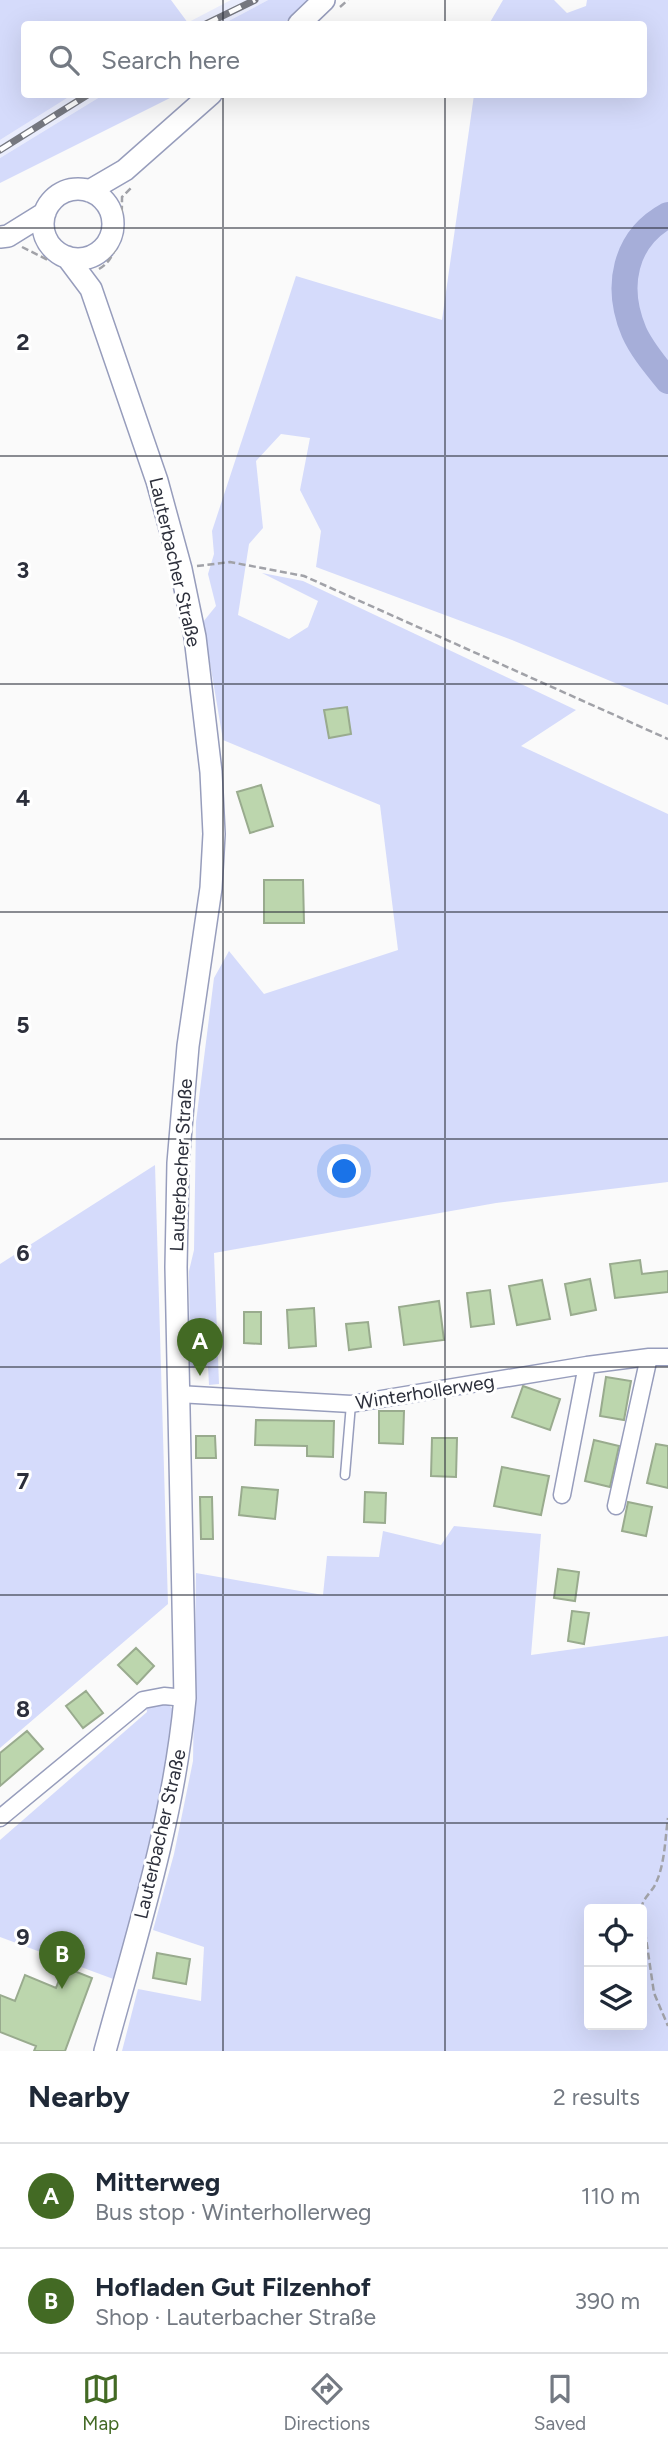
<!DOCTYPE html>
<meta charset="utf-8">
<style>
:root{--surface:#fff;--page:#f2f2f3;--text:#1f2937;--muted:#747a83;--line:#e0e1e3;--accent:#436a24}
body{margin:0;font-family:Figtree,sans-serif;background:var(--page);color:var(--text)}
.controls{position:absolute;right:21px;bottom:21px;display:grid;overflow:hidden;border-radius:7px;box-shadow:0 7px 28px #0002}
.controls button{width:63px;height:63px;display:grid;place-items:center;padding:0;border:0;border-bottom:2px solid var(--line);background:var(--surface);color:var(--text);font:35px sans-serif}
.you{position:absolute;left:345px;top:1172px;width:24px;height:24px;margin:-18px;border:5px solid #fff;border-radius:50%;background:#1a73e8;box-shadow:0 0 0 10px #1a73e833}
.badge{display:grid;place-items:center;width:46px;height:46px;border-radius:50%;background:var(--accent);color:#fff;font-size:23px;font-weight:700}
.pin{position:absolute;translate:-50% -58px;filter:drop-shadow(0 2px 4px #0008)}
.pin::after{content:'';position:absolute;top:37px;width:24px;height:21px;background:inherit;clip-path:polygon(0 0,100% 0,50% 100%)}
.list{margin:0;padding:0;list-style:none}
h2{display:flex;justify-content:space-between;align-items:center;height:91px;margin:0;padding:0 28px;font-size:30px}
h2 small{font-size:23px;font-weight:400;color:var(--muted)}
.list li{display:grid;grid-template-columns:46px 1fr auto;gap:21px;align-items:center;box-sizing:border-box;height:105px;padding:0 28px;border-top:2px solid var(--line)}
.list b{display:block;font-size:26px;white-space:nowrap}
.list p{margin:0;font-size:23px;white-space:nowrap;color:var(--muted)}
.list em{font-size:23px;font-style:normal;color:var(--muted)}
.icon{flex:none;width:38px;height:38px;fill:none;stroke:currentColor;stroke-width:2;stroke-linecap:round;stroke-linejoin:round}
.map{position:relative;flex:none;width:668px;height:2051px;overflow:hidden}
.search{position:absolute;background:var(--surface);box-shadow:0 7px 28px #0002;left:21px;right:21px;top:21px;height:77px;display:flex;align-items:center;gap:18px;box-sizing:border-box;padding:0 24px;border-radius:7px;color:var(--muted);font-size:26px}
.sheet{height:301px;background:var(--surface)}
nav{display:flex;justify-content:space-around;align-items:center;box-sizing:border-box;height:98px;border-top:2px solid var(--line);background:var(--surface);font-size:19px;color:var(--muted)}
nav a{display:grid;justify-items:center;gap:4px}
nav .on{color:var(--accent)}
.map>svg:first-child{display:block}
</style>
<div class="map">
<svg width="668" height="2051" viewBox="0 0 668 2051">
<rect width="100%" height="100%" fill="#fafafa"/>
<path fill="#eaedfd" d="M231,0H268L223,24H185Z
M72,95H103L0,158V140Z"/>
<path fill="#d5dbfb" fill-rule="evenodd" d="M0,0H171L188,23L185,24H24V94L72,95L0,140Z
M268,0H311L283,24H223Z
M503,0H554L567,13L586,6L587,0H668V705L512,640L316,567L321,531L300,490L310,438L281,434L256,461L263,528L249,544L238,615L289,639L308,627L318,601L262,573L303,581L576,710L521,746L668,814V1182L496,1203L214,1253L219,1384L209,1385L208,1366L190,1368L189,1271L194,1250L196,1122L214,978L229,951L264,994L398,950L380,805L223,740L203,622L216,606L208,574L214,554L212,531L296,276L442,320L474,95L644,94V24H489Z
M103,95H176L0,183V158Z
M155,1165L168,1604L0,1748V1264Z
M454,1526L541,1534L531,1655L668,1636V2051H122L138,1989L201,2001L204,1947L153,1930L174,1854L193,1761L196,1573L323,1595L327,1556L379,1557L383,1531L441,1545ZM589,1909H642V2025H589Z
M161,1700L172,1708L175,1719L164,1779L116,1980L0,1937V1840L147,1712L146,1705Z"/>
<g fill="none" stroke-linecap="round" stroke-linejoin="round">
<path stroke="#a6aed9" stroke-width="26" d="M668,215C624,239 615,287 634,332C642,350 656,366 668,381"/>
</g>
<path fill="#bcd6ad" stroke="#99ab8e" stroke-width="2" d="M347,707L351,734L329,738L324,710Z
M261,785L273,826L250,833L237,792Z
M264,880H303L304,923H264Z
M640,1260L642,1274L668,1271V1292L615,1298L610,1264Z
M590,1279L596,1310L571,1315L565,1284Z
M542,1280L550,1319L517,1325L509,1286Z
M490,1290L494,1324L471,1327L467,1293Z
M439,1301L444,1340L404,1345L399,1307Z
M314,1308L316,1346L289,1348L287,1310Z
M244,1312H261V1344L244,1343Z
M368,1322L371,1347L349,1350L346,1324Z
M606,1377L631,1381L624,1420L600,1416Z
M523,1386L560,1399L550,1430L512,1417Z
M379,1411H404L403,1444L379,1443Z
M256,1420L334,1421L333,1457L307,1456V1446L255,1445Z
M196,1436H215L216,1458H196Z
M432,1438H457L456,1477L431,1476Z
M594,1440L619,1446L610,1487L585,1481Z
M656,1444L668,1446V1488L647,1483Z
M502,1467L549,1476L541,1515L494,1506Z
M242,1487L278,1490L275,1519L239,1515Z
M365,1492L386,1493L385,1523L364,1522Z
M200,1497H212L213,1539H201Z
M628,1502L652,1507L646,1536L622,1531Z
M558,1569L579,1572L575,1601L554,1598Z
M572,1611L589,1613L584,1644L568,1641Z
M136,1648L154,1666L137,1684L118,1665Z
M86,1691L103,1713L83,1728L66,1706Z
M27,1731L43,1749L0,1786V1753Z
M157,1953L190,1959L186,1984L153,1978Z
M64,1967L92,1978L65,2051H34L36,2046L0,2032V1995L15,2001L25,1975L56,1988Z"/>
<g fill="none" stroke-linecap="round" stroke-linejoin="round">
<defs>
<path id="lane" d="M345,1475L351,1404"/>
<path id="street" d="M178,1394L351,1404L587,1365L649,1357H668
M562,1495L587,1365
M616,1506L649,1357
M0,1818L143,1700L164,1696L185,1698"/>
<path id="secondary" d="M299,24L324,0
M43 224a35 35 0 1 1 70 0a35 35 0 1 1-70 0Z
M89,191L125,170L211,94
M0,237L8,236L45,213
M67,257L91,289L157,481L181,569L195,637L211,772L214,834L211,888L188,1046L178,1163L176,1267L185,1698C174,1818 137,1934 105,2051"/>
</defs>
<use href="#lane" stroke="#979dbc" stroke-width="11"/>
<use href="#street" stroke="#979dbc" stroke-width="19"/>
<use href="#secondary" stroke="#979dbc" stroke-width="24"/>
<path stroke="#a1a2a8" stroke-width="2.5" stroke-dasharray="7 3.5" stroke-linecap="butt" d="M340,7L348,0
M22,247L50,261
M99,269C121,257 122,218 122,197L131,188
M197,566L230,562L304,576L668,739
M641,1909C643,1898 650,1894 655,1885C665,1865 665,1839 668,1818
M642,1911L654,1993L668,2026"/>
<use href="#lane" stroke="#fff" stroke-width="8"/>
<use href="#street" stroke="#fff" stroke-width="16"/>
<use href="#secondary" stroke="#fff" stroke-width="21"/>
<defs>
<path id="rail" d="M206,24L255,0
M0,150L89,94"/>
</defs>
<use href="#rail" stroke="#767880" stroke-width="7"/>
<use href="#rail" stroke="#fff" stroke-width="4.5" stroke-dasharray="13" stroke-linecap="butt"/>
</g>
<path fill="none" stroke="#2c2f3b" stroke-width="2" stroke-opacity="0.55" d="M223,0V24M445,0V24M223,94V2051M445,94V2051M0,228H668M0,456H668M0,684H668M0,912H668M0,1139H668M0,1367H668M0,1595H668M0,1823H668"/>
<g text-anchor="middle" dominant-baseline="central" stroke-width="6" stroke-linejoin="round" paint-order="stroke">
<g font-size="19" fill="#2c2f3b" stroke="#fff">
<text transform="translate(175 562) rotate(77)">Lauterbacher Straße</text>
<text transform="translate(181 1165) rotate(-87)">Lauterbacher Straße</text>
<text transform="translate(425 1392) rotate(-9)">Winterhollerweg</text>
<text transform="translate(160 1834) rotate(-77)">Lauterbacher Straße</text>
</g>
</g>
<g font-size="23" text-anchor="middle" font-weight="bold" fill="#2c2f3b" stroke="#fff" stroke-width="6" stroke-linejoin="round" paint-order="stroke">
<text x="23" y="350">2</text>
<text x="23" y="578">3</text>
<text x="23" y="806">4</text>
<text x="23" y="1033">5</text>
<text x="23" y="1261">6</text>
<text x="23" y="1489">7</text>
<text x="23" y="1717">8</text>
<text x="23" y="1945">9</text>
</g>
</svg>
<div class="controls">
<button><svg class="icon" aria-label="locate" viewBox="0 0 24 24"><circle cx="12" cy="12" r="6"/><path d="M12 2v4M12 18v4M2 12h4M18 12h4"/></svg></button>
<button><svg class="icon" aria-label="layers" viewBox="0 0 24 24"><path d="M12 4l9 5-9 5-9-5zM3 14l9 5 9-5"/></svg></button>
</div>
<div class="you"></div>
<div class="pin badge" style="left:200px;top:1376px">A</div>
<div class="pin badge" style="left:62px;top:1989px">B</div>
<div class="search"><svg class="icon" aria-label="search" viewBox="0 0 24 24"><circle cx="10" cy="10" r="6"/><path d="M15 15l6 6"/></svg>Search here</div>
</div>
<section class="sheet">
<h2>Nearby<small>2 results</small></h2>
<ul class="list">
<li><span class="badge">A</span><div><b>Mitterweg</b><p>Bus stop · Winterhollerweg</p></div><em>110 m</em></li>
<li><span class="badge">B</span><div><b>Hofladen Gut Filzenhof</b><p>Shop · Lauterbacher Straße</p></div><em>390 m</em></li>
</ul>
</section>
<nav>
<a class="on"><svg class="icon" aria-label="map" viewBox="0 0 24 24"><path d="M3 6l6-2 6 2 6-2v14l-6 2-6-2-6 2zM9 4v14M15 6v14"/></svg>Map</a>
<a><svg class="icon" aria-label="directions" viewBox="0 0 24 24"><path d="M12 3l9 9-9 9-9-9zM9 14v-3h6M13 9l2 2-2 2"/></svg>Directions</a>
<a><svg class="icon" aria-label="saved" viewBox="0 0 24 24"><path d="M7 4h10v16l-5-4-5 4z"/></svg>Saved</a>
</nav>
